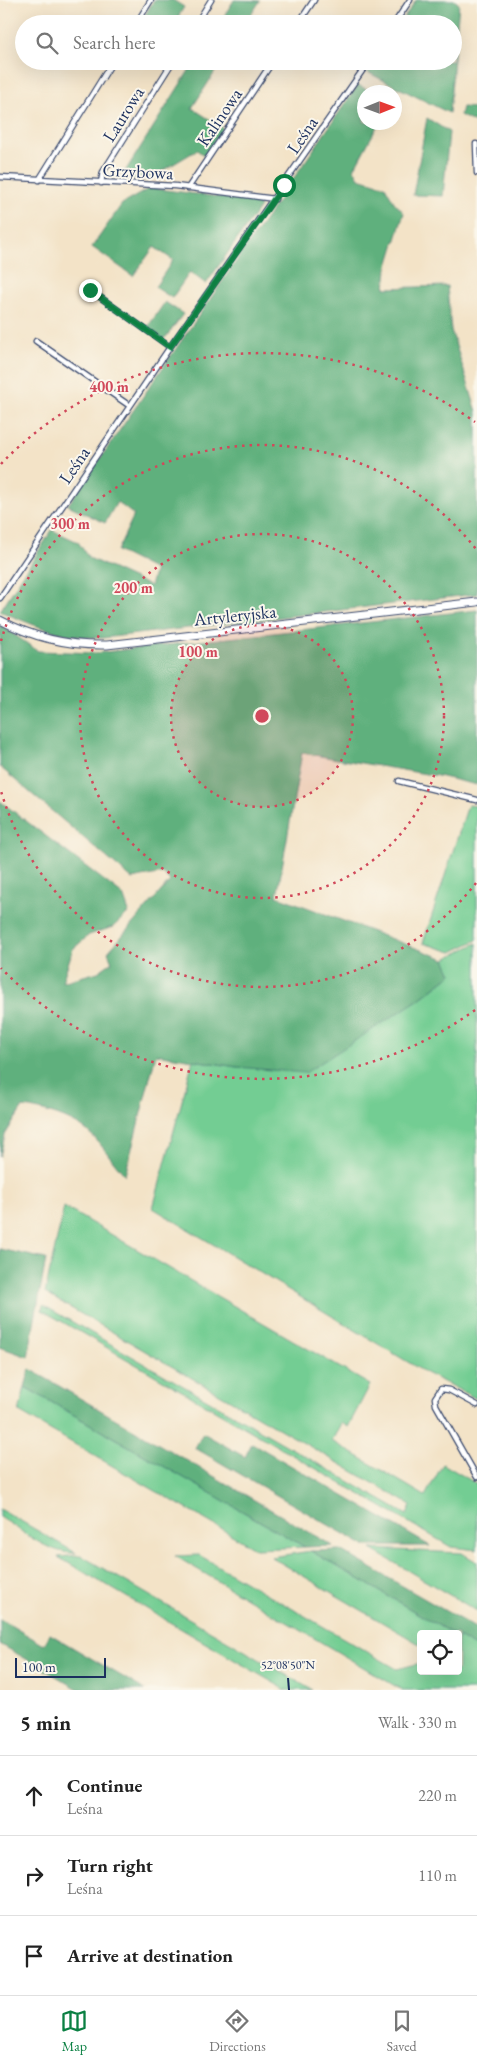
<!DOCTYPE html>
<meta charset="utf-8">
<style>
:root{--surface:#fff;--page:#f2f2f2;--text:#222;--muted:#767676;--line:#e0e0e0;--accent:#0b8043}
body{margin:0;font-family:"EB Garamond",serif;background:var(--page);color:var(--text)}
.controls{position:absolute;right:15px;bottom:15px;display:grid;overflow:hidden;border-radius:5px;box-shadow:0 5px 20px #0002}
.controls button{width:45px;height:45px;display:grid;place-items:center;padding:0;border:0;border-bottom:1px solid var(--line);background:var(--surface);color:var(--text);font:25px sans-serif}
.compass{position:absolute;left:357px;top:85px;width:45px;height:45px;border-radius:50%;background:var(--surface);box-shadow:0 5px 20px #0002;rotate:89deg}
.scale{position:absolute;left:15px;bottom:12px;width:91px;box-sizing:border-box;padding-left:5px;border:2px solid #1b2f5e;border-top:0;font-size:14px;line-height:18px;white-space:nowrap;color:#1b2f5e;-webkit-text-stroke:4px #fbf7ec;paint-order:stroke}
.stop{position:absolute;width:15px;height:15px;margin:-11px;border:4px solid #0b8043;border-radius:50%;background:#fff}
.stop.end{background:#0b8043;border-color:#fff;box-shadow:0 1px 5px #0008}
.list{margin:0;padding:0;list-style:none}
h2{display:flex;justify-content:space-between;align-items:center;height:65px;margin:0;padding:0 20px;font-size:21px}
h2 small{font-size:16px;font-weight:400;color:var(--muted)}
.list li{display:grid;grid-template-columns:32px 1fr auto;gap:15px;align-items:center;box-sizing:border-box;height:80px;padding:0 20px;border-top:1px solid var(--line)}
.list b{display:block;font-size:19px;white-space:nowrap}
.list p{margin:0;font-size:16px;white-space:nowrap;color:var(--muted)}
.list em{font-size:16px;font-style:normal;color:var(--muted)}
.icon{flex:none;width:28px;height:28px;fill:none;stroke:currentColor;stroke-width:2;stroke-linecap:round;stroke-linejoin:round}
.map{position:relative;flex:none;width:477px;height:1690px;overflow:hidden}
.search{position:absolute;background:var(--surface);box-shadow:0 5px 20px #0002;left:15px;right:15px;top:15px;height:55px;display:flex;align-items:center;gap:12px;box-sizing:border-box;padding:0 18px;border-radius:28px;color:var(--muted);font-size:19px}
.sheet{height:305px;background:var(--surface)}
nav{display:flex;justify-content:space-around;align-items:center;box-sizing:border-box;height:70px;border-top:1px solid var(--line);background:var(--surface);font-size:14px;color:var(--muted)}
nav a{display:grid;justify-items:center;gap:2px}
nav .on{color:var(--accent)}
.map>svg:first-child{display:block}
</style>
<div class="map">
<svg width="477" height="1690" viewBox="0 0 477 1690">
<rect width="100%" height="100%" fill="#fbf7ec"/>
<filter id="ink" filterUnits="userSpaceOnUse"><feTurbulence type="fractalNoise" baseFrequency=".02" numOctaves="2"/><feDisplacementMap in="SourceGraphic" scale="10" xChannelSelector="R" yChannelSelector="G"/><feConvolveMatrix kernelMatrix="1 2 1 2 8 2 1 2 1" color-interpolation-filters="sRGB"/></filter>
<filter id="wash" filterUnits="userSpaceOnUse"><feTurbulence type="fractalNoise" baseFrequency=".0096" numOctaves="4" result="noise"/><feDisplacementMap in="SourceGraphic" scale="20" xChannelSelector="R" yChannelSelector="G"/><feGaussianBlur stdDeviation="1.12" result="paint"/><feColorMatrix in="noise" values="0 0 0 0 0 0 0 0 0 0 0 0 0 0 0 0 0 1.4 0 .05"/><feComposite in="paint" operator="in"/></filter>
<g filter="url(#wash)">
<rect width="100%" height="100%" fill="#f3e3c7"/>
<path fill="#73cd93" stroke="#477e78" d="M468,805L477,806V940L452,952L423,943Z
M477,943V1399L426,1373L153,1208L193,1060L237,1067L372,1028L418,1000L452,974L445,959Z
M64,1207L370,1385L348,1427L341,1423L332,1441L425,1496L443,1464L477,1484V1550L451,1547L42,1310L43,1305L407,1515L411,1505L45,1293Z
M25,1387L305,1547L256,1549L19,1412Z
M0,1509L76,1553C48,1554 23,1531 0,1517Z
M371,1549L462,1553L477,1562V1611Z
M311,1551L453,1634H421V1645L271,1557Z
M82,1555L85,1558L312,1690H286L58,1557Z
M199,1555L397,1669L421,1663V1671H458V1637L477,1648V1690H402L175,1556Z"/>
<path fill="#5eb07d" stroke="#3c706e" d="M154,0H173L184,7L174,24H140Z
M234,0L260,1L245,24H219Z
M416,0H454L459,4L449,113L367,72L374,61H453V24H400Z
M195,61H222L192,108L223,128L205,156L197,150L147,180L121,178Z
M358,85L372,92H364V122L379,123L354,169L359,178L385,186L394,202L404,213L387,269L385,288L447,286L451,330L477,412V594L103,638C65,638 34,626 0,611L52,530L78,542L89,558L150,586L155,570L117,551L134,515L117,502L105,523L68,505Z
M462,107L477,108V124L460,115Z
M427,118L449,132L443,196L413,195Z
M150,188L258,202L260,207L206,284L190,272L172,298L155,287L173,260L154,247L133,276L92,247L122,204Z
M165,302L183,314L166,337L163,339L147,328Z
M477,610V785L438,776L302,753L277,896L445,959L452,974L418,1000L305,1073L237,1067L156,1054L125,1175C112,1161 100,1141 86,1130C71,1118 41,1109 23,1107L5,1135L0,1156V801L123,895L129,912L113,927L89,935L73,949L62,982L98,972L112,962L108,952L170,881L163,873L132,879L0,767V625L38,651L96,653Z
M0,1249L46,1259L28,1357L0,1347Z
M30,1369L333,1546L305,1547L25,1387Z
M203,1433L245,1457L252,1443L430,1546H365L195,1448Z
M340,1550L477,1629V1648L458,1637V1634H453L311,1551Z
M0,1619L44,1645L50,1634L145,1690H80L0,1644Z"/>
</g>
<g filter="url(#ink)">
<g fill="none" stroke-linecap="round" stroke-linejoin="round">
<defs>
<path id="street" d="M136,24L151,0
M196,24L211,0
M298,24L314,0
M394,24L410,0
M476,144L477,173
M0,177L175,186L275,199
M39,180L113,61
M101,183L103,172L173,61
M188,188L273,61
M90,290L170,347
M36,341L130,406
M0,598L170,347L369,61
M399,781L477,800
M477,1405L449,1390L441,1389L435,1398L436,1405L477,1477"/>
<path id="secondary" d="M0,620C34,638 69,646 107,645L477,602"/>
</defs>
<use href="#street" stroke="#3b4a6e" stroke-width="7"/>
<use href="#secondary" stroke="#3b4a6e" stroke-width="9"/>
<use href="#street" stroke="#fff" stroke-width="4.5"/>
<use href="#secondary" stroke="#fff" stroke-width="7"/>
</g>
</g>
<g fill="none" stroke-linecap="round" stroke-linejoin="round" filter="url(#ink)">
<path stroke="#0b8043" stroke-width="6" d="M90,290L170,347L284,185"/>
</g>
<path fill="none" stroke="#1b2f5e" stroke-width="2" d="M288,1678L289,1690"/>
<circle cx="262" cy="716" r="91" fill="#d1495b" fill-opacity=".12"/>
<g fill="none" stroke="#d1495b" stroke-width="2.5" stroke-dasharray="2.5 5">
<circle cx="262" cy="716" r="91"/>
<circle cx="262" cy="716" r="182"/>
<path d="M476 883A272 272 0 0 1 1 791M1 641A272 272 0 0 1 476 549"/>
<path d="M475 1010A363 363 0 0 1 1 968M1 464A363 363 0 0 1 475 422"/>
</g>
<g text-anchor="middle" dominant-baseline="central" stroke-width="4" stroke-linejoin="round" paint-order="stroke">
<g font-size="18" fill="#1b2f5e" stroke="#fbf7ec">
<text transform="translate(123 114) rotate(-58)">Laurowa</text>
<text transform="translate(219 117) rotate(-56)">Kalinowa</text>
<text transform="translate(302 135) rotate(-56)">Leśna</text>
<text transform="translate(138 171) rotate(3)">Grzybowa</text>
<text transform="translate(74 465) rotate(-56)">Leśna</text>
<text transform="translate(235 615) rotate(-6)">Artyleryjska</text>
</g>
</g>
<g font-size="12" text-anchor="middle" fill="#1b2f5e" stroke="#fbf7ec" stroke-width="4" stroke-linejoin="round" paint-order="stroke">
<text x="288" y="1669">52°08'50"N</text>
</g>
<circle cx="262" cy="716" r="8" fill="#d1495b" stroke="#fbf7ec" stroke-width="2.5"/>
<g font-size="15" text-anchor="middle" font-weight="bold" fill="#d1495b" stroke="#fbf7ec" stroke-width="4" stroke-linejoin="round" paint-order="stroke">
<text x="109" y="392">400 m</text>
<text x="70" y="529">300 m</text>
<text x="133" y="593">200 m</text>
<text x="198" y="657">100 m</text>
</g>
</svg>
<div class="controls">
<button><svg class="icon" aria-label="locate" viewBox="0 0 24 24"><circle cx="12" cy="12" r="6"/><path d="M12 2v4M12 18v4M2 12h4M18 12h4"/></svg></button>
</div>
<svg class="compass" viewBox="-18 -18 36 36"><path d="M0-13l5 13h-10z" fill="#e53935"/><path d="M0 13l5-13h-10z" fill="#767676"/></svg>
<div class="scale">100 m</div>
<div class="stop" style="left:284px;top:185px"></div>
<div class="stop end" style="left:90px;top:290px"></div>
<div class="search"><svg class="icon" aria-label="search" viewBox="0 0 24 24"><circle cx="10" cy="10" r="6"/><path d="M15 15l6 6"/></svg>Search here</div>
</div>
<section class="sheet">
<h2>5 min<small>Walk · 330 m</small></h2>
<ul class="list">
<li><svg class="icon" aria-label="ahead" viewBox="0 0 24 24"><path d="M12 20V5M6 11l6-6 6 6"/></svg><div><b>Continue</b><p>Leśna</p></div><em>220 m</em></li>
<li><svg class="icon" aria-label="right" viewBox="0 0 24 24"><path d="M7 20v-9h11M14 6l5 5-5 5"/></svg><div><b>Turn right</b><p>Leśna</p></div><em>110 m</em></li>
<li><svg class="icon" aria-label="arrive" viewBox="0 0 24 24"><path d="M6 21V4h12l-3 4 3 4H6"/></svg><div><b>Arrive at destination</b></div></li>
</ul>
</section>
<nav>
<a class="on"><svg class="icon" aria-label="map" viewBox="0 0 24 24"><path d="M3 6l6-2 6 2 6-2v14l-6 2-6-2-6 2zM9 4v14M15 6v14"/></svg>Map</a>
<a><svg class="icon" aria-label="directions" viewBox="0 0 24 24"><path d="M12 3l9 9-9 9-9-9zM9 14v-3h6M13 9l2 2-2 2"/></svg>Directions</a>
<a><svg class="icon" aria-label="saved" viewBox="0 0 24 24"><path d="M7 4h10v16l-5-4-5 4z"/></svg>Saved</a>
</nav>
